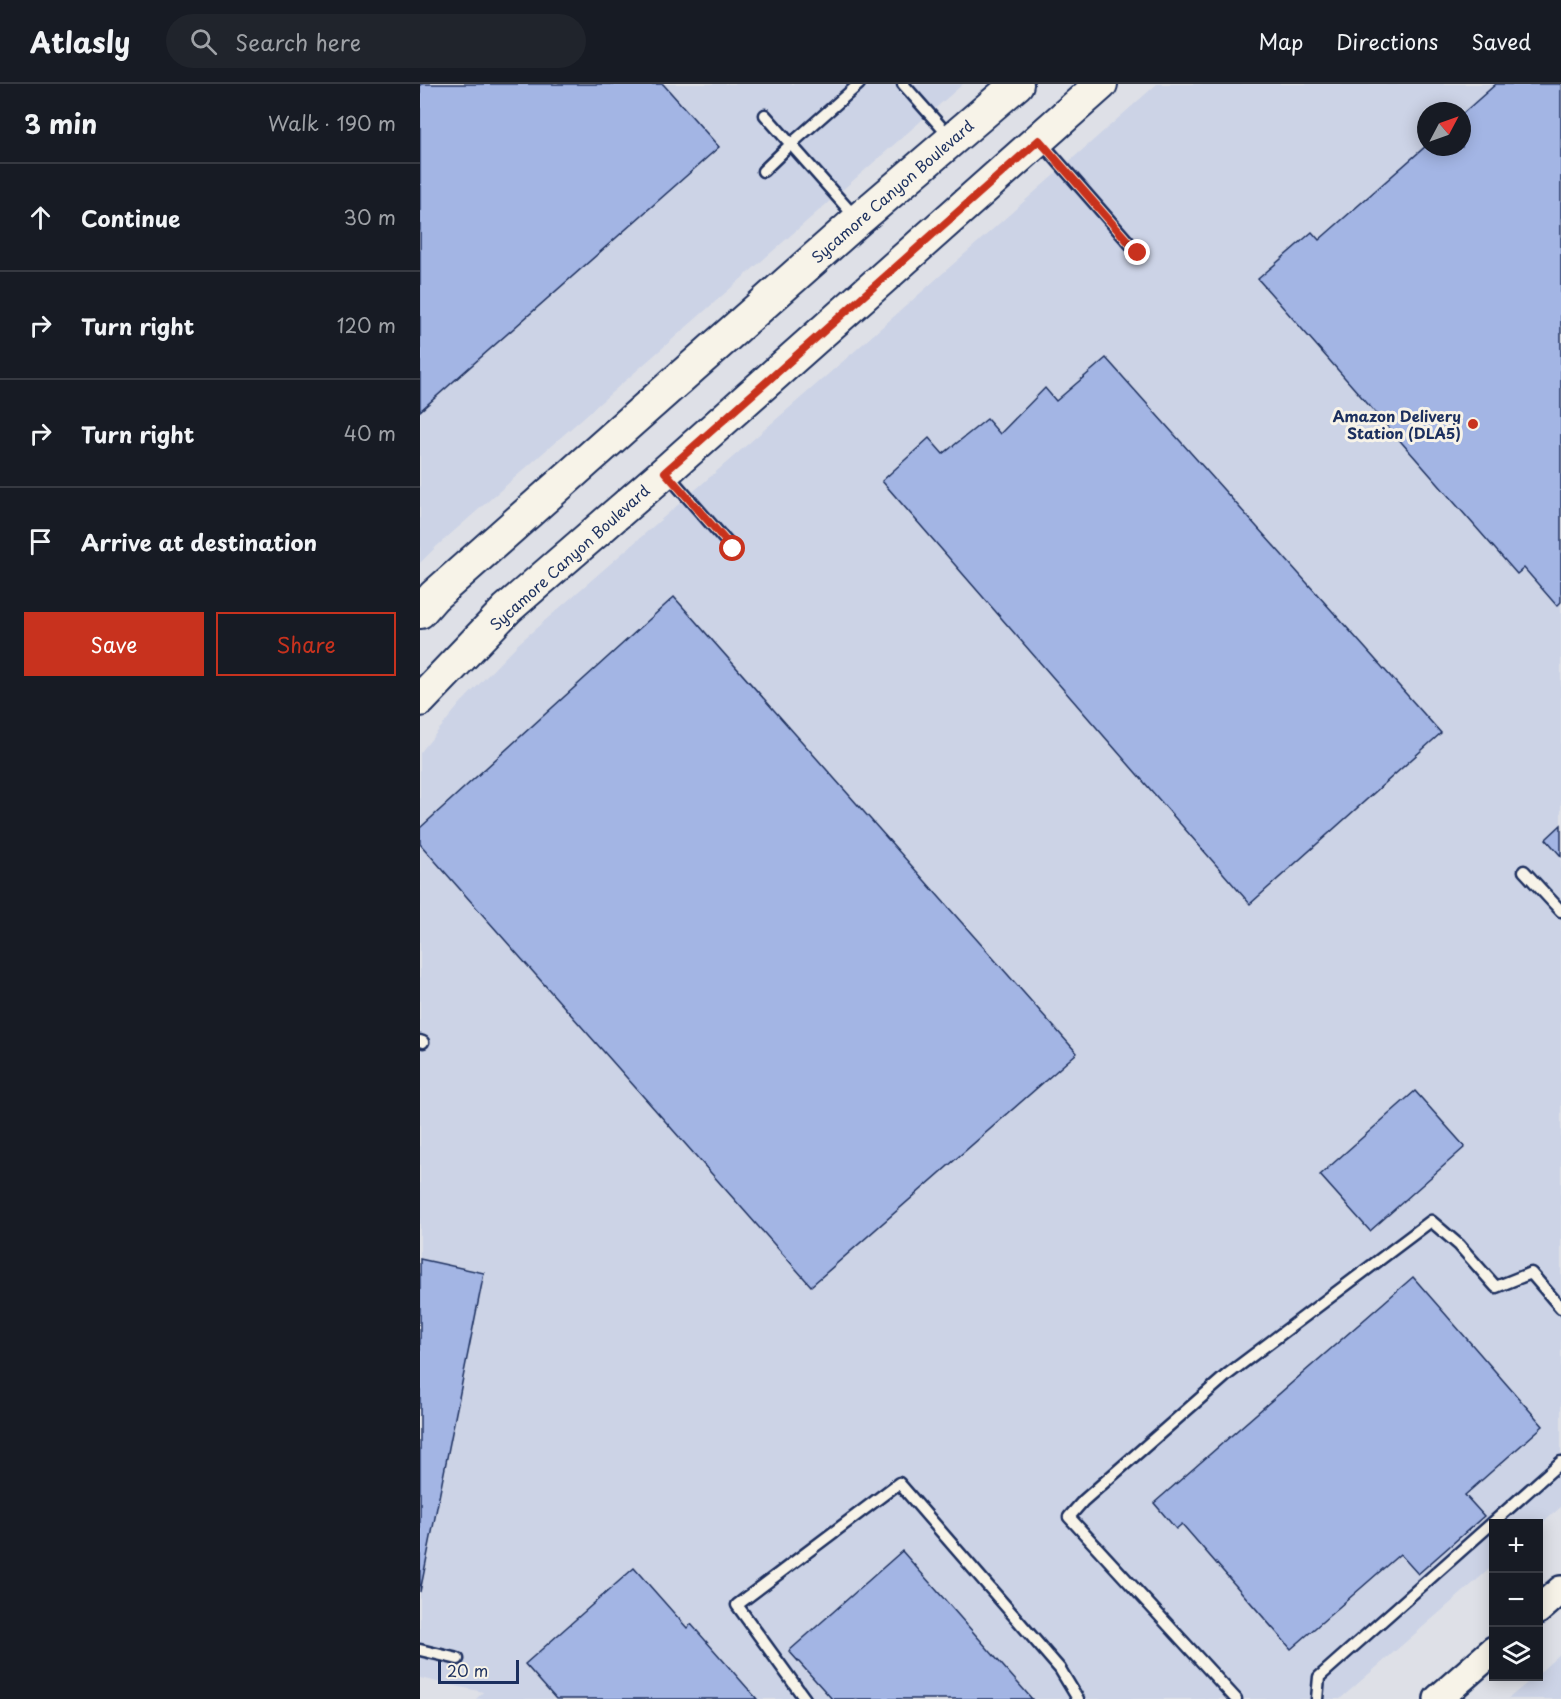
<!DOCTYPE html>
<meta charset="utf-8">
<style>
:root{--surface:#171b24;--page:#20242c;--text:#f1f3f6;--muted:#9ea1a6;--line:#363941;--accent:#c8321e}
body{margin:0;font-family:"Playpen Sans",sans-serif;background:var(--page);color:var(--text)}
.controls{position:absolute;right:18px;bottom:18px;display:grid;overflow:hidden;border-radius:0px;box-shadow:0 3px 15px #0003}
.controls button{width:54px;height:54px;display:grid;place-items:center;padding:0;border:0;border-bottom:2px solid var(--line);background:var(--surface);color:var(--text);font:30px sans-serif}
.compass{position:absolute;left:997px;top:18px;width:54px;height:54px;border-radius:50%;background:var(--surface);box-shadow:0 3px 15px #0003;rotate:49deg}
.scale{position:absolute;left:18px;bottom:15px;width:81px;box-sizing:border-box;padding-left:6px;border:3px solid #1b2f5e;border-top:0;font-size:16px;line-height:21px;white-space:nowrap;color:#1b2f5e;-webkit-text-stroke:4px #f7f3e8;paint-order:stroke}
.stop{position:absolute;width:18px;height:18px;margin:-14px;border:4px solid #c8321e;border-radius:50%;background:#fff}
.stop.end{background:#c8321e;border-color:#fff;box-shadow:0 2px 6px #0008}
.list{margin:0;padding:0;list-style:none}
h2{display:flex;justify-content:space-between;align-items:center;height:78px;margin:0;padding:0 24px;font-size:26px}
h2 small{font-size:20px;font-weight:400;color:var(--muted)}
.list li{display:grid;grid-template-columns:39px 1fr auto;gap:18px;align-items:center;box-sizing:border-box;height:108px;padding:0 24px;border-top:2px solid var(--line)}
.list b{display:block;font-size:22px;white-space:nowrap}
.list em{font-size:20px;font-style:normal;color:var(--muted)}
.actions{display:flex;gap:12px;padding:18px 24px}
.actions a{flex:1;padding:14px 0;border:2px solid var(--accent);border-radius:0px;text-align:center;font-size:21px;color:var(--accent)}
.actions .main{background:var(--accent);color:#fff}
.icon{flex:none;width:33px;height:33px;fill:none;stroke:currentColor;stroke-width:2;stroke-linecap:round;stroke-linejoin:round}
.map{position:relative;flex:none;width:1141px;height:1615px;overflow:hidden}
header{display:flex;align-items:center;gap:36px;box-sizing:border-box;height:84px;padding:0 30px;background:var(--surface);border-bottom:2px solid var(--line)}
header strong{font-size:28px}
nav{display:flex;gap:33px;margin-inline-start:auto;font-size:21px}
.search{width:420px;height:54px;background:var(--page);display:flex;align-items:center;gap:15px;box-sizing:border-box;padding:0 21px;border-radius:33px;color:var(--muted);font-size:22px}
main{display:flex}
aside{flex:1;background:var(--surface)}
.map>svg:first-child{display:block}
</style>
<header>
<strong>Atlasly</strong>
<div class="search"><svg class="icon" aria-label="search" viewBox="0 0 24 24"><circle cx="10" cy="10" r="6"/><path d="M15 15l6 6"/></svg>Search here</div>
<nav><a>Map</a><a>Directions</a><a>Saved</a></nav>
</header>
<main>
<aside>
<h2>3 min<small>Walk · 190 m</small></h2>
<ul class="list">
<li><svg class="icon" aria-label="ahead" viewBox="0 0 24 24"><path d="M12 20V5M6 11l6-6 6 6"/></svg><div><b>Continue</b></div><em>30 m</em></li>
<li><svg class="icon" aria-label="right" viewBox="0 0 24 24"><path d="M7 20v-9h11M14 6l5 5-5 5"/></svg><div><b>Turn right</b></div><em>120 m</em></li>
<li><svg class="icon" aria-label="right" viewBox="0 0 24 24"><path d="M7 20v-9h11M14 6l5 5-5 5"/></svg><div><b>Turn right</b></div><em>40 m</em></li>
<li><svg class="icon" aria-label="arrive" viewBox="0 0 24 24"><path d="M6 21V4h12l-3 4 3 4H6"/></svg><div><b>Arrive at destination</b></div></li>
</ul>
<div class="actions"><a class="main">Save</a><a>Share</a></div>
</aside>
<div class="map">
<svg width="1141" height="1615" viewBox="0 0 1141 1615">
<rect width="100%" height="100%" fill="#dee0e7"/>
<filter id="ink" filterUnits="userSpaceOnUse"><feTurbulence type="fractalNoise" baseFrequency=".0167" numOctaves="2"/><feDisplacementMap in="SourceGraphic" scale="12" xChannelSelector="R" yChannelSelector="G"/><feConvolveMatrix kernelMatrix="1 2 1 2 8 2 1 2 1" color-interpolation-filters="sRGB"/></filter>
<g filter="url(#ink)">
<path fill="#ccd3e6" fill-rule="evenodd" d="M0,0H543L17,462L0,479Z
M737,0H1141V1423L1119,1442L1118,1440H1074L1073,1482L920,1615H56L63,1608L0,1594V669L40,620L98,560L436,266ZM1006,27H1042V63H1006Z
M1141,1569V1615H1088L1114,1593L1118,1592L1119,1589Z"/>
<path fill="#a3b5e4" stroke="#1b2f5e" stroke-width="1.5" d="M0,0H243L299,63L0,327Z
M1076,0H1141V518L1137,522L1104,484L1097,490L838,195L892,148L899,156L1006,62V63H1042V30Z
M686,274L1021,649L830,820L462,397L509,354L523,370L567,335L580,350L625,304L636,317Z
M254,513L657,969L391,1202L0,760V744Z
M1141,741V772L1126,755Z
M995,1007L1045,1063L950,1147L900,1091Z
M0,1175L64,1189L0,1508Z
M993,1193L1123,1342L1045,1411L1064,1432L998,1490L980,1470L871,1565L762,1440L756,1445L734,1419Z
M482,1467L612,1615H412L369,1567Z
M214,1484L267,1544L271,1540L337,1615H136L105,1580Z"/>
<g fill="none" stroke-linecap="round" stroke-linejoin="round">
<defs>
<path id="service" d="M483,0L530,53
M345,31L436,134
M621,58L718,169
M343,87L371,60L439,0
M247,390L313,465
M1104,787L1141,827
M0,957L3,958
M0,1566L38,1575
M385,1615L317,1521L479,1399L640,1585L658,1615
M816,1615L649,1433L663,1417L808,1290L1011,1137L1039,1161L1076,1203L1111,1189L1141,1224
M897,1615L899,1593L1141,1378"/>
<path id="tertiary" d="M1118,1526L1141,1506
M1018,1615L1074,1566"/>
<path id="secondary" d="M0,528L14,512L438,136L597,0
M0,616L87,525L245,388L681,0"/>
</defs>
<use href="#service" stroke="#1b2f5e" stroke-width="15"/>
<use href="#tertiary" stroke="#1b2f5e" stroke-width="32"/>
<use href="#secondary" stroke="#1b2f5e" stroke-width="36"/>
<use href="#service" stroke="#f7f3e8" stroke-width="10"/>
<use href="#tertiary" stroke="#f7f3e8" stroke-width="27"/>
<use href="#secondary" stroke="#f7f3e8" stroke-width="32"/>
</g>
</g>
<g fill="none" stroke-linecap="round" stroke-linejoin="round" filter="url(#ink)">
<path stroke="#c8321e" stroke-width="8" d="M313,465L245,388L619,56L718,169"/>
</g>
<circle fill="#c8321e" stroke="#f7f3e8" stroke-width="2" cx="1053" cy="340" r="6"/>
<g text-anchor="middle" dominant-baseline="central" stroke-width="6" stroke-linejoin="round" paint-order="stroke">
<g font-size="15" fill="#1b2f5e" stroke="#f7f3e8">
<text transform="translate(472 107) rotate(-41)">Sycamore Canyon Boulevard</text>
<text transform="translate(149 473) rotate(-42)">Sycamore Canyon Boulevard</text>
</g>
<g font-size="15" font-weight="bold" fill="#1b2f5e" stroke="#f7f3e8" text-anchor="end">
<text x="1041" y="331">Amazon Delivery<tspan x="1041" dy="17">Station (DLA5)</tspan></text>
</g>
</g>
</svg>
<div class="controls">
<button>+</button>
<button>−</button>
<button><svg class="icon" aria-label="layers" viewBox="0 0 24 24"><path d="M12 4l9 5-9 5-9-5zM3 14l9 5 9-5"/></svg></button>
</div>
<svg class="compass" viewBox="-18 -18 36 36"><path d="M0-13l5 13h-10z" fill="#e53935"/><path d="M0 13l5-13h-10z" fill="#9ea1a6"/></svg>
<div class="scale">20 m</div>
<div class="stop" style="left:313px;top:465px"></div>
<div class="stop end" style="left:718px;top:169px"></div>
</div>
</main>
